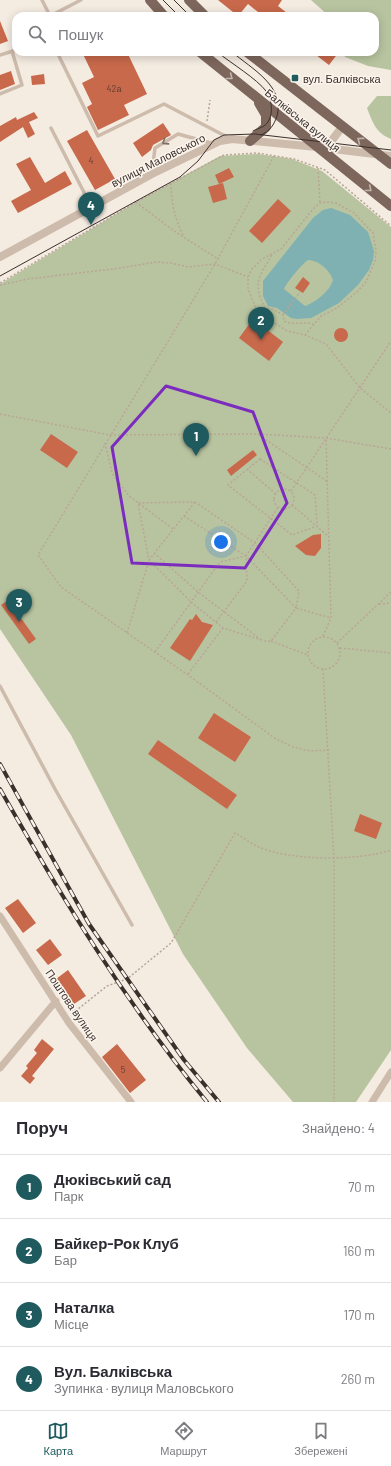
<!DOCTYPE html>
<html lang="uk">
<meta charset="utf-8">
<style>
:root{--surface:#fff;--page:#f7f7f7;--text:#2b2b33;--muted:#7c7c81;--line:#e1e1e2;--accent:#1f5a5e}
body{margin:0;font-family:Barlow,sans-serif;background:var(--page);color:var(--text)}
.you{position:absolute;left:221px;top:542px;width:14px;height:14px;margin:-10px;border:3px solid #fff;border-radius:50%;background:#1a73e8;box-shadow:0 0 0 6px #1a73e833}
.badge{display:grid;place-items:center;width:26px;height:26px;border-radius:50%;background:var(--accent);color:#fff;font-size:13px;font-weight:700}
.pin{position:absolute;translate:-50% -33px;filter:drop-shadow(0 1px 2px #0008)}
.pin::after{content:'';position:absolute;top:21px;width:14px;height:12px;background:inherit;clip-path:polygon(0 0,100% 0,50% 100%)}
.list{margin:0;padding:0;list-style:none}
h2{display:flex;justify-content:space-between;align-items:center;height:52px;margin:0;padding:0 16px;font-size:17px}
h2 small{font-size:13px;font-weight:400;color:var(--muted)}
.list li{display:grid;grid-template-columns:26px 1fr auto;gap:12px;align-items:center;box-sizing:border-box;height:64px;padding:0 16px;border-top:1px solid var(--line)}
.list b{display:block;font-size:15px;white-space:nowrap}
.list p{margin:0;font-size:13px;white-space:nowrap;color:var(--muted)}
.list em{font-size:13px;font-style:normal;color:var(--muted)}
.icon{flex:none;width:22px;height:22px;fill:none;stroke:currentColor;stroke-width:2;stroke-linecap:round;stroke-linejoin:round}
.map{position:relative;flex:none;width:391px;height:1102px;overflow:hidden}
.search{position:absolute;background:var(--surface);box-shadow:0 2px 10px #0003;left:12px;right:12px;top:12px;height:44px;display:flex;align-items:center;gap:10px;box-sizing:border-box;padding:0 14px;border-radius:12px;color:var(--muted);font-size:15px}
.sheet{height:308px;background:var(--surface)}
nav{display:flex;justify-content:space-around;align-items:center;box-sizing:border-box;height:56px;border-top:1px solid var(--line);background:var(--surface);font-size:11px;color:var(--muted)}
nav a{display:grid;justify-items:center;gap:2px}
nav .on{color:var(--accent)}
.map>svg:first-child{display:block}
</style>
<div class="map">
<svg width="391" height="1102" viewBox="0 0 391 1102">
<rect width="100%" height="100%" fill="#f4ebe1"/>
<path fill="#b8c4a0" d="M311,0H391V70L368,66L345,57L343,52H375V16H329Z
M377,96H391V139C376,133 373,123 367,108Z
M258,154L292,159L322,171L391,227V1050L356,1102H293L247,1048L183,954L71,735L0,629V284L136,202L220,156Z"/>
<path fill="#7fb0b2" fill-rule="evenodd" d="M331,208L350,215L368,232L374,251L373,260L369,270L358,285L339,303L311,318L297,319L291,318L277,308L268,306L263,296V281L313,218L323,210ZM308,260C318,260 330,270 333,280C330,291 316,302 305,306L284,289C287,282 302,264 308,260Z"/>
<path fill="#c8694b" d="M218,0H282L278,6L291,16H263L248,4L238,16Z
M0,21L8,41L0,44Z
M82,52H127L147,94L124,105L129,115L98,130L87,107L92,104L82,83L94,77Z
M312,52H339L329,65Z
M11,71L15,84L0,90V75Z
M44,74L45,84L32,85L31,76Z
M34,112L38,118L29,122L35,134L28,138L23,127L0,142V126L16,117L17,120Z
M163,123L171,135L153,145L151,150L142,157L133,143Z
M87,130L115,179L95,190L67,141Z
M30,157L45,183L65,171L72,184L18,213L11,201L31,190L16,164Z
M229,168L234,177L219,184L215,175Z
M223,183L227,199L213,203L208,187Z
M278,199L291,211L262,243L249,231Z
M303,277L310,283L303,293L295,288Z
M253,319L283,342L269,361L239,338Z
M334 335a7 7 0 1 1 14 0a7 7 0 1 1-14 0Z
M51,434L78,452L67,468L40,450Z
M253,450L257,455L231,476L227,470Z
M321,534V548L315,556L306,555L295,546L313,535Z
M8,600L36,639L29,644L1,605Z
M196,614L202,622L213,625L190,661L170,648L190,619L192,620Z
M214,713L251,737L235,762L198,738Z
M158,740L237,795L227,809L148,754Z
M360,814L382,823L376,839L354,831Z
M18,899L36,923L23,933L5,908Z
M50,939L62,955L48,965L36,950Z
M68,970L86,996L74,1004L56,979Z
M42,1039L54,1049L32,1076L35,1078L30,1084L21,1076L28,1068L26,1066L37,1053L34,1050Z
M117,1044L146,1080L130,1093L102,1057Z"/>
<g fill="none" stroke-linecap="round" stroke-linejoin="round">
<path stroke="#b9a596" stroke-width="1.5" stroke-dasharray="2 2" stroke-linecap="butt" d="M207,121L210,100
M274,156L215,264L38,555L61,587L188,675L276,739L293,747L310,751L329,750
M160,160L191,144
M318,168L320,203
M171,183C171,203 175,219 184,237
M136,202L174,231L218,259
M272,255C259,276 252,283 265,308L273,309L283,315L284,321C294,326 303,321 313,324
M0,283L136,202L224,155L257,153L294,159L325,170L391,226
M0,285L28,279L121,268L156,262L171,263L188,267L215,264L248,277
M283,315L300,292
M305,335L321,316L337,308L358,291L366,282L375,261L376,250L373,233L354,213L336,203L328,202L320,203L313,209L281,249L262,259L252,269L248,277V289L257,311L287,331L305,335L326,344L360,388L391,413
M0,414L110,435L258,434L326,438L391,449
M259,435L328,482
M105,443L112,473L129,496L173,529
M260,459L315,495L317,526L292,535L228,485Z
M247,469L276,494
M274 499a10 10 0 1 1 20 0a10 10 0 1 1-20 0Z
M291,491L391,341
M292,505L329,537
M184,516L246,556L296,608L271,641H263
M154,553L198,592L260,639
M379,604L391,603
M216,622L247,581L246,556L278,507
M127,633L149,560L195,502
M323,636L331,618L326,438
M308 653a16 16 0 1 1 32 0a16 16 0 1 1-32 0Z
M262,640L223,628L191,602L149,560L138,503L195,502L255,543L299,591L296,608L331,618
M271,641L308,655
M337,643L391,592
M340,648L391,653
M155,652L220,562L246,556
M323,669L334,858V1102
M188,674L223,628
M71,1011L78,1009L107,986L127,979L171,943L235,833C243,837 251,844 259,847C289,861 360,861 391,850"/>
<path stroke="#cdbbac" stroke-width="3.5" d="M42,0L50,16
M50,16L81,0
M57,52L98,136L164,104L229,138
M0,55L16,50
M0,94L22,85L12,51
M51,128L91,206
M152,172L155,148L178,134L211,143
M0,686L55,789L132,925"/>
<path stroke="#cdbbac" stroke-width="7" d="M0,916L69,1023L131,1102
M0,1068L56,1001
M372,1102L391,1072"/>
<path stroke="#cdbbac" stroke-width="8" d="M320,146L330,143L342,127
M0,257L152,174L220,141L232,139L317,147L391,156"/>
<path stroke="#7d675c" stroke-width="10" d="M150,0L164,16
M189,0L205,16
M200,52L391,206
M247,52L391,164
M250,141L266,127V115L259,103"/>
<path stroke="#3b302b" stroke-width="1" d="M163,0L179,16
M174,0L190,16
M217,52C231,63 257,79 266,91C273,101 274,119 264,126C261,128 256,129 253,131
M232,52C252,69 285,86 277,116C274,125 270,131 261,135
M0,276L180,177L198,161L214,140L224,135L255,134L391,150"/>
<defs>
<path id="rail" d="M0,764L89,924L184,1060L219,1102
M0,789C62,898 127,1005 207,1102"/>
</defs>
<use href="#rail" stroke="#3b302b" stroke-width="4"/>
<use href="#rail" stroke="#fbf5ee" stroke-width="2.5" stroke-dasharray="8" stroke-linecap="butt"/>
</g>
<defs><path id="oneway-chevron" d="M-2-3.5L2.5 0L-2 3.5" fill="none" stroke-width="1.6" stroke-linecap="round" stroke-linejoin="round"/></defs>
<g stroke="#c2b5ac">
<use href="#oneway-chevron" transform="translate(230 77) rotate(38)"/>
<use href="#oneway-chevron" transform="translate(360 140) rotate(-143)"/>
<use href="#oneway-chevron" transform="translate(369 189) rotate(39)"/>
</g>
<use stroke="#7d6f65" href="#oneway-chevron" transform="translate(165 142) rotate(147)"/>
<path fill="none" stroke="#7b2cbf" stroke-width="3" stroke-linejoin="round" d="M166,386L253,412L287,503L245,568L132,563L112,447Z"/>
<rect fill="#1f5a5e" stroke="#fbf5ee" stroke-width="1.5" x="291" y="74" width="8" height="8" rx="2"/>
<g text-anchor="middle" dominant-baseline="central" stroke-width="3" stroke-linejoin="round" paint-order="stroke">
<g font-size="9" fill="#5e3e33">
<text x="114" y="88">42а</text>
<text x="91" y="160">4</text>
<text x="123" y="1069">5</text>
</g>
<g font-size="11" fill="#3b302b" stroke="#fbf5ee" text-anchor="start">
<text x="303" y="78">вул. Балківська</text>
</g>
<g font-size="11" fill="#3b302b" stroke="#fbf5ee">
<text transform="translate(303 120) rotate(39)">Балківська вулиця</text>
<text transform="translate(158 160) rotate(-27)">вулиця Маловського</text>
<text transform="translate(72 1005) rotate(56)">Поштова вулиця</text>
</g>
</g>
</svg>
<div class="you"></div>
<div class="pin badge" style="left:196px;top:456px">1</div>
<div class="pin badge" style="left:261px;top:340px">2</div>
<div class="pin badge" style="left:19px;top:622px">3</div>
<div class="pin badge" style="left:91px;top:225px">4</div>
<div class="search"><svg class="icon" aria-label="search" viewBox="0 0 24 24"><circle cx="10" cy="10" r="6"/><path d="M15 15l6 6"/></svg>Пошук</div>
</div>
<section class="sheet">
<h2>Поруч<small>Знайдено: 4</small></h2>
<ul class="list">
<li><span class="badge">1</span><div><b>Дюківський сад</b><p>Парк</p></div><em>70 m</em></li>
<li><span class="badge">2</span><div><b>Байкер-Рок Клуб</b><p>Бар</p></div><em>160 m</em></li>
<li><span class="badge">3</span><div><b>Наталка</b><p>Місце</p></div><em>170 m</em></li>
<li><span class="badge">4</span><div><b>Вул. Балківська</b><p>Зупинка · вулиця Маловського</p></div><em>260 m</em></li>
</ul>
</section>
<nav>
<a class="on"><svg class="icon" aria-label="map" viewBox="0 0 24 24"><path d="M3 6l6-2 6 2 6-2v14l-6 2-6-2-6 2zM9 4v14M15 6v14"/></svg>Карта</a>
<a><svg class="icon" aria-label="directions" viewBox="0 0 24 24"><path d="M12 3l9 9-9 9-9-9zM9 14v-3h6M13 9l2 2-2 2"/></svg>Маршрут</a>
<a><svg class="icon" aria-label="saved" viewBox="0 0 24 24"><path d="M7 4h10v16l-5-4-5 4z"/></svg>Збережені</a>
</nav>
